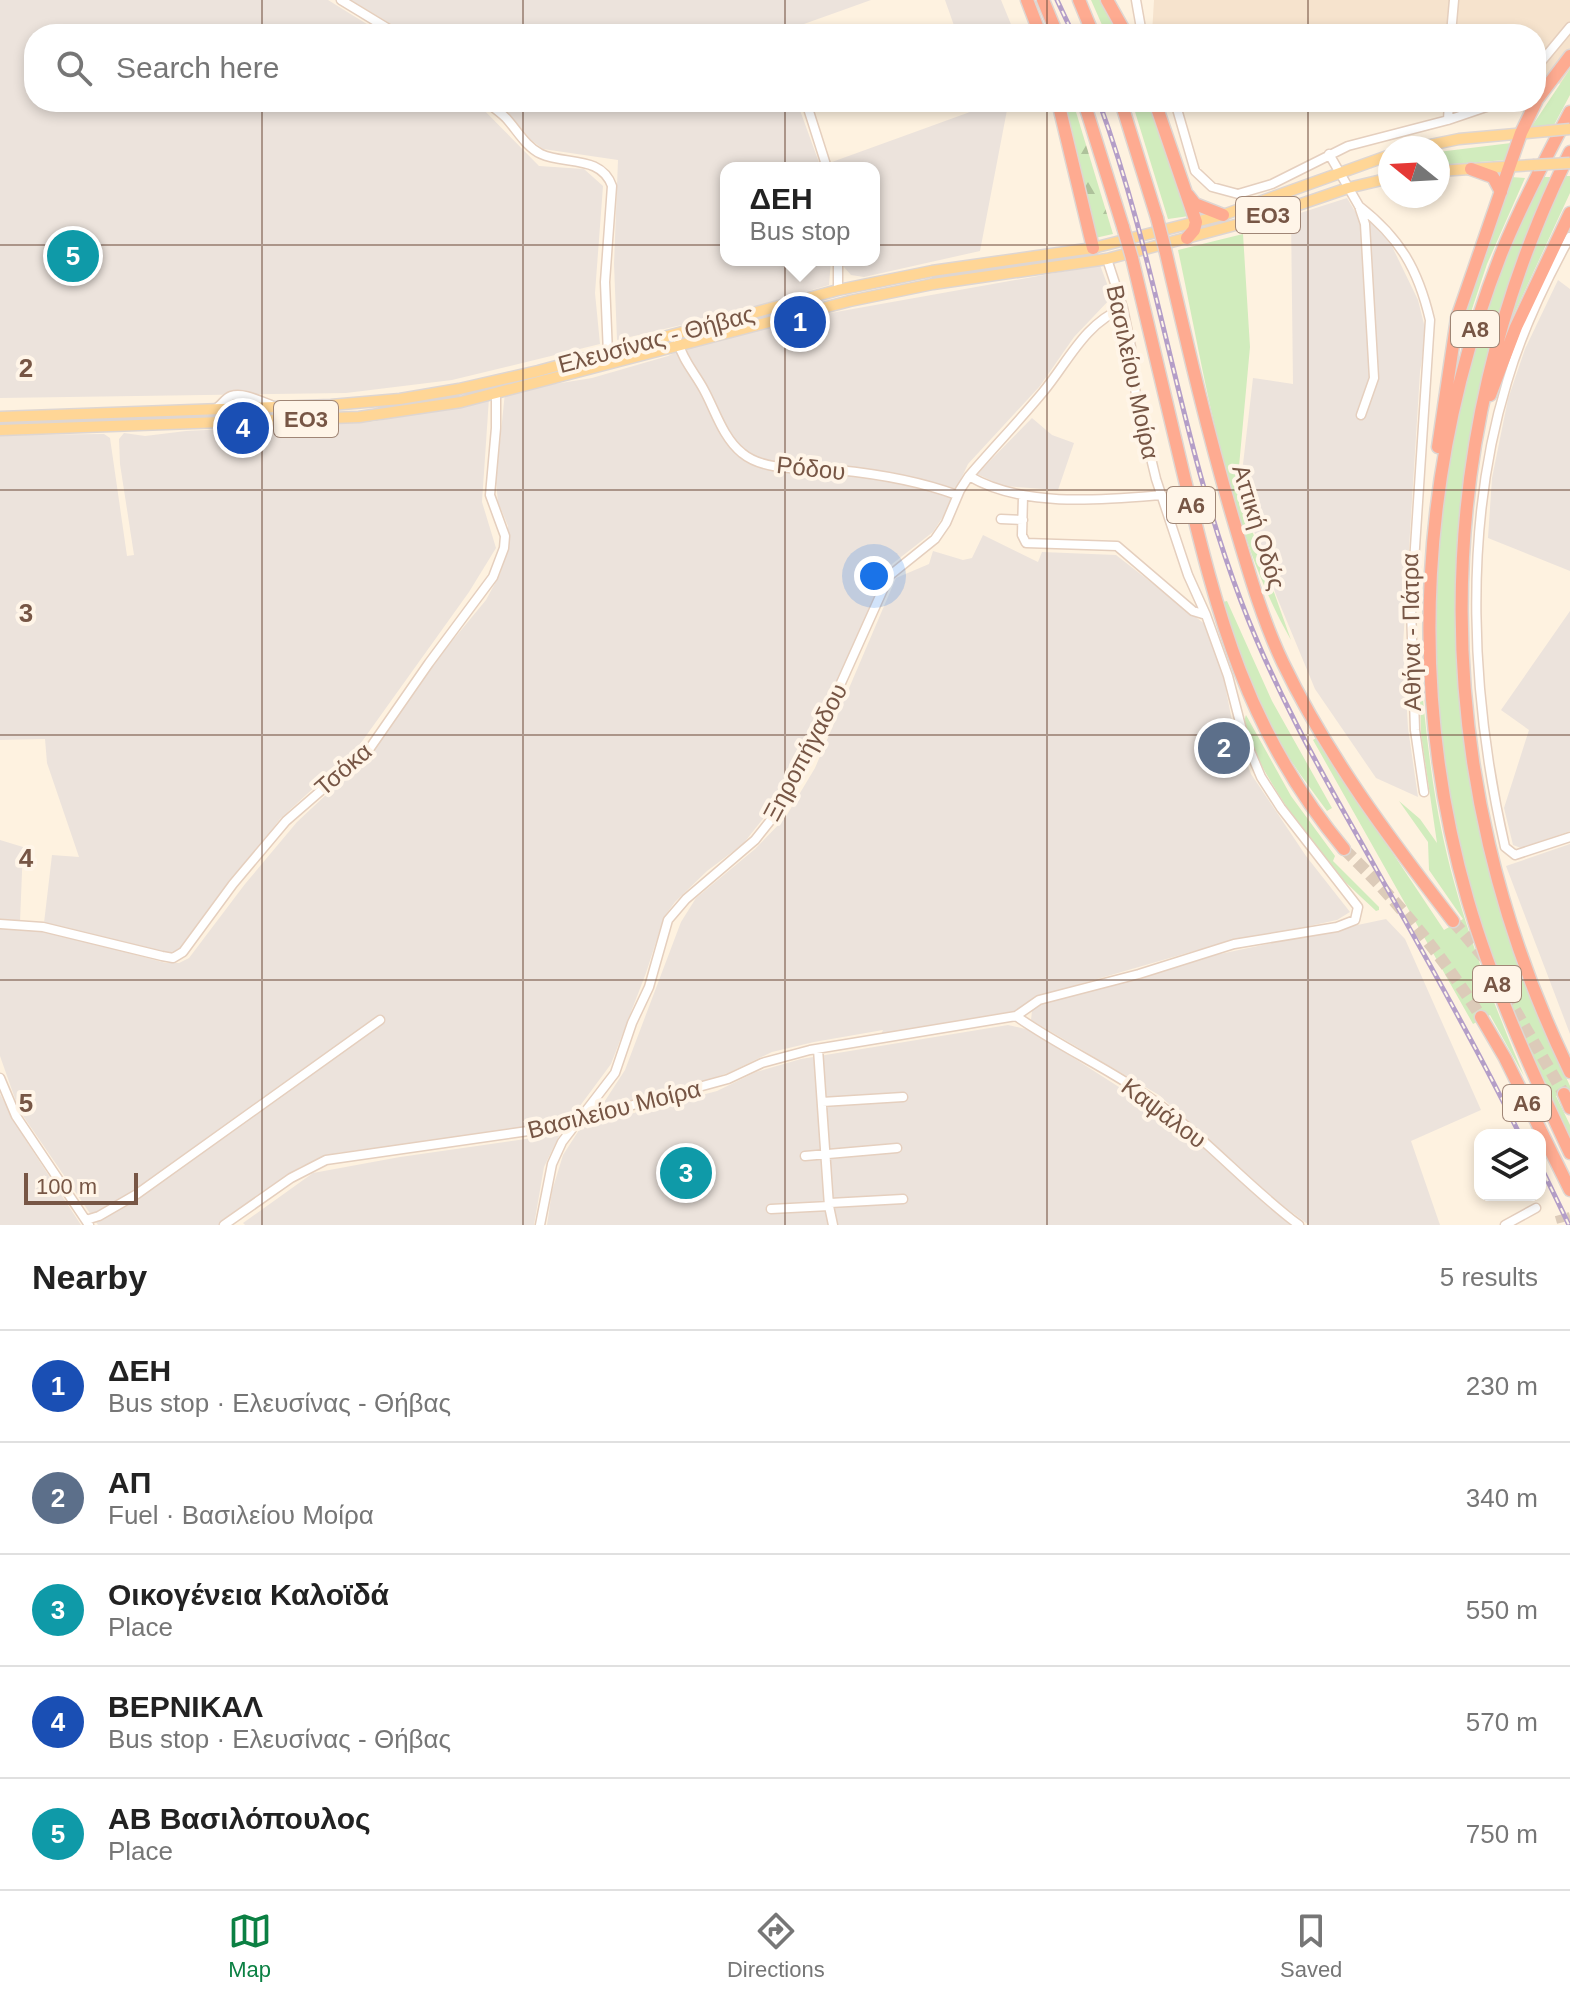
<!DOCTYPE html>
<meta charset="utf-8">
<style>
:root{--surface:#fff;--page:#f2f2f2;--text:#222;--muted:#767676;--line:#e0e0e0;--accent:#0b8043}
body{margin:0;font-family:Helvetica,sans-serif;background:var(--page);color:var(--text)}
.controls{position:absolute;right:24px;bottom:24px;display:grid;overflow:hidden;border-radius:16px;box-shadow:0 4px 12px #0003}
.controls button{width:72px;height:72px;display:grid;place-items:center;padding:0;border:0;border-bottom:2px solid var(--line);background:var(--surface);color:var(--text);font:40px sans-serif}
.compass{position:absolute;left:1378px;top:136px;width:72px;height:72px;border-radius:50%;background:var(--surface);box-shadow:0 4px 12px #0003;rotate:288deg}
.scale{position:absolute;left:24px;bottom:20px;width:114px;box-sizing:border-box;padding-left:8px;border:4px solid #775645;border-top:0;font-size:22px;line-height:28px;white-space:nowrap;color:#775645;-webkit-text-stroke:6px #fff5e8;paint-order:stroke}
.you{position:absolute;left:874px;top:576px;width:28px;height:28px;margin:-20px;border:6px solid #fff;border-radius:50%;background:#1a73e8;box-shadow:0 0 0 12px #1a73e833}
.badge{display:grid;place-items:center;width:52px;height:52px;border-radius:50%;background:var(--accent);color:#fff;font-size:26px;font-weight:700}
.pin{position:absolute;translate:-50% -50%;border:4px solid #fff;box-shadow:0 2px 8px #0006}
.popup{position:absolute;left:720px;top:162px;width:160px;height:104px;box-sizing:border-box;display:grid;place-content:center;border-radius:16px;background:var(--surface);filter:drop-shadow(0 2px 6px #0005);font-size:26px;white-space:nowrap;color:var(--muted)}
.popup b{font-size:30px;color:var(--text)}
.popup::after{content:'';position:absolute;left:50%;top:100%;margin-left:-16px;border:16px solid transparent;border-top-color:var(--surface)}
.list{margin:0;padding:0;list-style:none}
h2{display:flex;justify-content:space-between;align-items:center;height:104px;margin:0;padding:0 32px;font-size:34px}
h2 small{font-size:26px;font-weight:400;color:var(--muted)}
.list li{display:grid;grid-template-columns:52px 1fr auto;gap:24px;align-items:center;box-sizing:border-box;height:112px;padding:0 32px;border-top:2px solid var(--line)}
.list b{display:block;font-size:30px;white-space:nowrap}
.list p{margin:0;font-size:26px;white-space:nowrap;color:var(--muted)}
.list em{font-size:26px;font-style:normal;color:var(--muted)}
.icon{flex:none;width:44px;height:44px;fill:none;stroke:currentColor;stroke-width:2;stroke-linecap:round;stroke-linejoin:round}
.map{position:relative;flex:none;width:1570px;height:1225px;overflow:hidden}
.search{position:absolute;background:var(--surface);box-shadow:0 4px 12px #0003;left:24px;right:24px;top:24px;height:88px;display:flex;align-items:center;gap:20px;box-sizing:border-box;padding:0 28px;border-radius:32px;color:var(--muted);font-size:30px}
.sheet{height:664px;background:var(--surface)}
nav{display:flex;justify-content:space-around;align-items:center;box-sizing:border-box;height:112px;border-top:2px solid var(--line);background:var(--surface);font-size:22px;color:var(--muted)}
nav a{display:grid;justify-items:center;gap:4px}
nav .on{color:var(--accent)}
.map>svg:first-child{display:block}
</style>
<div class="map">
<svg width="1570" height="1225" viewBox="0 0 1570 1225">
<defs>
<pattern id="forest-firs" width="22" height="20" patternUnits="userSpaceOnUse" patternTransform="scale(2)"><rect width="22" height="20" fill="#d1ecbd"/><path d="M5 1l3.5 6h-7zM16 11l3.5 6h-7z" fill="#aec29b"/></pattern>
</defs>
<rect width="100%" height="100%" fill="#fef2e0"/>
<path fill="#f6e3cd" d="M1154,0H1570V84L1536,83V34H1152Z"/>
<path fill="#ece3dc" d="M0,0H328L383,34H34V102H476L539,166L584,169L603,186L595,293L600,344L452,380L346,393L0,398Z
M351,0H871L776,34H408Z
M945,0H1001L1015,34H957Z
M496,102H797L821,168H726V260H831L829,285L733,313L617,340L614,264L618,160L543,149L531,140L508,112Z
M967,102H1034L1036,110H1007L980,251L864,277L851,275L843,266L844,260H874V168H835L832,162L970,112Z
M1347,198L1359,218L1372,222L1387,236L1418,300L1426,332L1420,372L1403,645L1408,728L1418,797L1376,778L1315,689L1276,595L1240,490L1253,378L1293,384L1291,216Z
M1100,265L1112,297L1074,337L1040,386L968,464L944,515L933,532L892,564L883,577L855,643L781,796L743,844L707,871L675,902L664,917L646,973L611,1064L574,1114L523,1128L337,1153L300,1167L219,1225H98L19,1110L0,1056V928L43,930L166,963H179L189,958L245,884L297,822L375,749L433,664L486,600L500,574L508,549V526L498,502L496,482L505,392L592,378L668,356L713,334Z
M1558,280L1570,289V571L1488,538L1492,478L1508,399L1525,349Z
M489,398L482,502L496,548L469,592L358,747L280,819L180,951L171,954L44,923L52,855L79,857L47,763L45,739L0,740V435L104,434L110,438L127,556L134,555L120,464L119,439L124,433L145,436L186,431L372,422Z
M1032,418L1052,435L1074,443L1058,490L1003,486L977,474Z
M983,535L1038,562L1042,552L1116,555L1206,625L1222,670L1234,731L1251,774L1306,856L1350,912L1337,920L1194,951L1035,997L1016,1011L880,1037L883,1030L814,1042L772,1052L728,1073L692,1085L599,1110L625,1070L681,922L696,898L755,849L785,818L815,768L896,578L929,564L933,551L963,560L972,558Z
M1570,611V831L1521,848L1513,845L1504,808L1529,730L1501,710Z
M0,840L23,847L20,922L0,921Z
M1570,844V1034L1506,866Z
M1386,919L1405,939L1481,1110L1411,1141L1440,1225H1309L1271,1197L1159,1095L1031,1020L1032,1011L1040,1004L1187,961Z
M1008,1025L1030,1030L1147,1105L1230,1168L1290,1225H547L552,1191L563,1155L581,1127L717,1091L756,1072L801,1059Z
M0,1094L25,1139L81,1225H0Z
M560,1134L544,1167L534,1225H245L243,1223L313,1173L400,1157Z"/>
<path fill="#d1ecbd" d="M1091,0H1100L1118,34H1106Z
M1570,69V95L1554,125L1530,129Z
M1132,102H1149L1189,216L1168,219Z
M1511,143L1506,160L1438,165V152Z
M1564,176H1570V193L1509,325L1535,244Z
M1511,177L1525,178L1487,264L1455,360L1460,318Z
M1542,177H1552C1443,414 1427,673 1504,923C1521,979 1546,1032 1570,1086V1089L1556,1096L1570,1125V1137C1534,1060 1499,982 1474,901C1418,721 1425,526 1475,346C1491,288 1516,232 1542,177Z
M1243,234L1250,347L1237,488L1291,640C1227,529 1205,375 1178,250Z
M1227,601L1272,701L1332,808L1327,811C1314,793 1300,775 1288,756C1259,708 1241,655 1223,602Z
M1419,661C1424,708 1428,755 1436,801C1452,896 1487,988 1524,1076L1490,1015L1473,1024L1313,740L1316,738L1444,930L1463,919L1429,870L1428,842L1399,801L1420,819L1437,843L1421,734Z
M1246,715L1291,796L1335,856L1333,861L1379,907V910L1376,911C1358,894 1339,877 1323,858C1306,837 1235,737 1246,715Z"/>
<path fill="url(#forest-firs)" d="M1063,102H1073L1113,234L1095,238Z"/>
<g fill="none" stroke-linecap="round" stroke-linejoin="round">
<path stroke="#dccbb9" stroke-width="8" stroke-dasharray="8 4" stroke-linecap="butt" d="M1556,1220L1570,1216"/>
<path stroke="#dccbb9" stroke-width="12" stroke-dasharray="12 6" stroke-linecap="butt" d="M1344,849C1397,900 1442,955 1481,1017
M1453,921L1486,960
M1497,979L1564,1094"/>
<defs>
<path id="minor" d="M341,0L397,34
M1136,0L1142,34
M1451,34L1454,0
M1536,68L1570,27
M486,102C493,107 500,112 506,118C517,130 526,147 541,154C565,165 601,155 612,186L605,282L608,354
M806,102L827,168
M1175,102L1195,171L1212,187L1238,194L1272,184L1348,146L1448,120L1501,102
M1448,120L1449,102
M1329,154L1359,206L1365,224L1374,378L1361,415
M1359,206C1400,238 1418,269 1430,320L1411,608L1415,730L1424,792
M1570,237C1544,284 1522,331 1507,382C1462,530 1471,698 1505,847L1515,855L1570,837
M838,260V290
M678,342C683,361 695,373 704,390C715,410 723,438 742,453C766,473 808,467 837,470C879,474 919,481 957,495
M215,409C221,406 225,398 231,396C243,392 260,401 271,405
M969,476C1023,508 1101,500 1162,495
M1023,496L1022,535L1026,543L1117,546L1193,611L1206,615
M1001,519L1023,520
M0,924L43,927L162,956L173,958L183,952L233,884L286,821L370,748L429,663L493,577L504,548L505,536L490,495L496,428V395
M1016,1016C1060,1047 1110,1069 1153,1100C1206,1138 1248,1187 1299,1225
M818,1049L829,1206L833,1225
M0,1078L16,1116L89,1225
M822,1102L903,1097
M805,1156L897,1148
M830,1203L903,1199
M771,1209L829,1206
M86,1220L99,1216L137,1194L380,1020
M224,1225L291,1178L326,1160L549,1128L728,1079L762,1063L810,1050L1016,1016L1039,1000L1139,974L1234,944L1337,927L1355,920L1358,907L1281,808L1261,777L1243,734L1228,676L1206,615L1188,575L1156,479L1136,396L1131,347L1123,308L1107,259
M540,1225L552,1164L562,1142L615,1073L632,1023L649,987L668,920L686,899L755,840L778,811L806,761L889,576L935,539L946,523L960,490L969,476C993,448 1019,421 1043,392C1068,362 1084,324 1123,308
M1505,1225L1536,1208"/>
<path id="major" d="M1415,148L1459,139L1548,131
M1438,171L1533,165
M0,417L331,405L400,399L459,389L538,371L838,290L932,271L1093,248L1223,215L1390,155
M0,430L359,417L461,402L850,301L933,284L1107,259L1254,220L1348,188L1390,178"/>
<path id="highway" d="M1027,0L1040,34
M1043,0L1057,34
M1079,0L1093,34
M1107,0L1126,34
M1536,101L1570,56
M1058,102L1093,248
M1084,102L1123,227
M1121,102L1157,218
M1155,102L1196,222L1194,230L1187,238
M1570,112C1545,159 1521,205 1501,254C1420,461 1406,686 1468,901C1493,987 1532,1072 1570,1153
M1570,152C1424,446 1427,777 1570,1072
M1471,169L1493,177L1501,192
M1188,195L1195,204L1223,215
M1165,249C1187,344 1209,439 1237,532C1250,576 1263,621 1283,663C1328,757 1390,839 1453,921
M1132,258C1149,329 1166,400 1183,472C1218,617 1246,731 1344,849
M1490,395L1516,327L1570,213
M1438,447L1457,318L1521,133L1536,102
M1481,1017L1505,1058L1570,1190
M1564,1094L1570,1108"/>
</defs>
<use href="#minor" stroke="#e5cfbe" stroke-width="11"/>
<use href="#major" stroke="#ded6d2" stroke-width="13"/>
<use href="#highway" stroke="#ded6d2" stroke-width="15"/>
<use href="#minor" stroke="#fff" stroke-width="8"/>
<use href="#major" stroke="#ffd696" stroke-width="10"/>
<use href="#highway" stroke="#feab91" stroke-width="12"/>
<defs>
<path id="rail" d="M1057,0L1073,34
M1099,102C1159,265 1179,439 1241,601C1273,686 1317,765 1362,844C1416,940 1471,1036 1520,1135
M1540,1165L1569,1225"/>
</defs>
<use href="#rail" stroke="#b49ec8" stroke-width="5"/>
<use href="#rail" stroke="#fff5e8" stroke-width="2" stroke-dasharray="6" stroke-linecap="butt"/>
<defs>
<path id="major-bridge" d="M1548,131L1570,129
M1533,165L1570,163"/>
<path id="highway-bridge" d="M1157,218L1165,249
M1123,227L1132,258"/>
</defs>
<use href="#major-bridge" stroke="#ded6d2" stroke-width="13" stroke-linecap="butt"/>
<use href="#highway-bridge" stroke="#ded6d2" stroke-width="15" stroke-linecap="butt"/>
<use href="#major-bridge" stroke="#ffd696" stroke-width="10"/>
<use href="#highway-bridge" stroke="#feab91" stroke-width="12"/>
</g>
<path fill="none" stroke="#775645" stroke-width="2" stroke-opacity="0.55" d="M262,0V34M523,0V34M785,0V34M1047,0V34M1308,0V34M262,102V1225M523,102V1225M785,102V1225M1047,102V1225M1308,102V1225M0,245H1570M0,490H1570M0,735H1570M0,980H1570"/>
<g text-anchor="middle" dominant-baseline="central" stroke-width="8" stroke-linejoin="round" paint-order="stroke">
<g fill="#fff5e8" stroke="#a08676" stroke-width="2">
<rect x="1236" y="197" width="64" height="36" rx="6"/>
<rect x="1451" y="311" width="48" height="36" rx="6"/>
<rect x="274" y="401" width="64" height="36" rx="6"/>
<rect x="1167" y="487" width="48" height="36" rx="6"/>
<rect x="1473" y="966" width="48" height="36" rx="6"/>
<rect x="1503" y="1085" width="48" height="36" rx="6"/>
</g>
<g font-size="22" font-weight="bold" fill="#775645">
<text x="1268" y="215">ΕΟ3</text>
<text x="1475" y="329">Α8</text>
<text x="306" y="419">ΕΟ3</text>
<text x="1191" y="505">Α6</text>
<text x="1497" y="984">Α8</text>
<text x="1527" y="1103">Α6</text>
</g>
<g font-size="24" fill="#775645" stroke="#fff5e8">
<text transform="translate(656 339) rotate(-15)">Ελευσίνας - Θήβας</text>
<text transform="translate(1133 372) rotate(78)">Βασιλείου Μοίρα</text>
<text transform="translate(811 468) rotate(6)">Ρόδου</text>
<text transform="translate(1259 527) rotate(73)">Αττική Οδός</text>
<text transform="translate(1411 632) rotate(-91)">Αθήνα - Πάτρα</text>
<text transform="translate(805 752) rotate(-62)">Ξηροπήγαδου</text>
<text transform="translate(343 769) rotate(-41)">Τσόκα</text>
<text transform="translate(614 1109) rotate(-14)">Βασιλείου Μοίρα</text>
<text transform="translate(1164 1113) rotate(37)">Καψάλου</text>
</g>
</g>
<g font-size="26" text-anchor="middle" font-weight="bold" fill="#775645" stroke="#fff5e8" stroke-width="8" stroke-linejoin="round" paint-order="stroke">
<text x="26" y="377">2</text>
<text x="26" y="622">3</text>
<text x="26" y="867">4</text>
<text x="26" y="1112">5</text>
</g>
</svg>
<div class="controls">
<button><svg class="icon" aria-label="layers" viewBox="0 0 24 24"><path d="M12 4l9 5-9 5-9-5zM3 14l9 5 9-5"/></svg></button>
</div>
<svg class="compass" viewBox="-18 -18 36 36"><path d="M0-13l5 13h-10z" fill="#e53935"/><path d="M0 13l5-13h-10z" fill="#767676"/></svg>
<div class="scale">100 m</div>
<div class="you"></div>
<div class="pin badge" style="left:800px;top:322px;background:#1a4fb4">1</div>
<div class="popup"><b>ΔΕΗ</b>Bus stop</div>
<div class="pin badge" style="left:1224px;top:748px;background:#5c6f8a">2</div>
<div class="pin badge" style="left:686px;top:1173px;background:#0f9aa8">3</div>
<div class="pin badge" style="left:243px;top:428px;background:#1a4fb4">4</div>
<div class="pin badge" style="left:73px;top:256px;background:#0f9aa8">5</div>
<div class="search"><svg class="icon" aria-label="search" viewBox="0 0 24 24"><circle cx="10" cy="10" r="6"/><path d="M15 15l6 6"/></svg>Search here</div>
</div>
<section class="sheet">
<h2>Nearby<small>5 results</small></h2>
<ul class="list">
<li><span class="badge" style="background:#1a4fb4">1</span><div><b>ΔΕΗ</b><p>Bus stop · Ελευσίνας - Θήβας</p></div><em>230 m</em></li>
<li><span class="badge" style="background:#5c6f8a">2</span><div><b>ΑΠ</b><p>Fuel · Βασιλείου Μοίρα</p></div><em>340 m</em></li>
<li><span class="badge" style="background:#0f9aa8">3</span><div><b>Οικογένεια Καλοϊδά</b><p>Place</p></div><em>550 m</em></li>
<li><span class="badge" style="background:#1a4fb4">4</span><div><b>ΒΕΡΝΙΚΑΛ</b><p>Bus stop · Ελευσίνας - Θήβας</p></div><em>570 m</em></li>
<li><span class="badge" style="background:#0f9aa8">5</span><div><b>ΑΒ Βασιλόπουλος</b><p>Place</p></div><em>750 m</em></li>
</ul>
</section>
<nav>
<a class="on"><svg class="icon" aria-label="map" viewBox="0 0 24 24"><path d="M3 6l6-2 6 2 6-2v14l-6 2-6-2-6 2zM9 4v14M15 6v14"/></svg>Map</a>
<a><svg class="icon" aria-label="directions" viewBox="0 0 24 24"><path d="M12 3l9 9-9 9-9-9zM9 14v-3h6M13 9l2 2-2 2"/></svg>Directions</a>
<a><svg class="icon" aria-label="saved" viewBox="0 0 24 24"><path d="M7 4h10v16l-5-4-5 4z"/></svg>Saved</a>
</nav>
